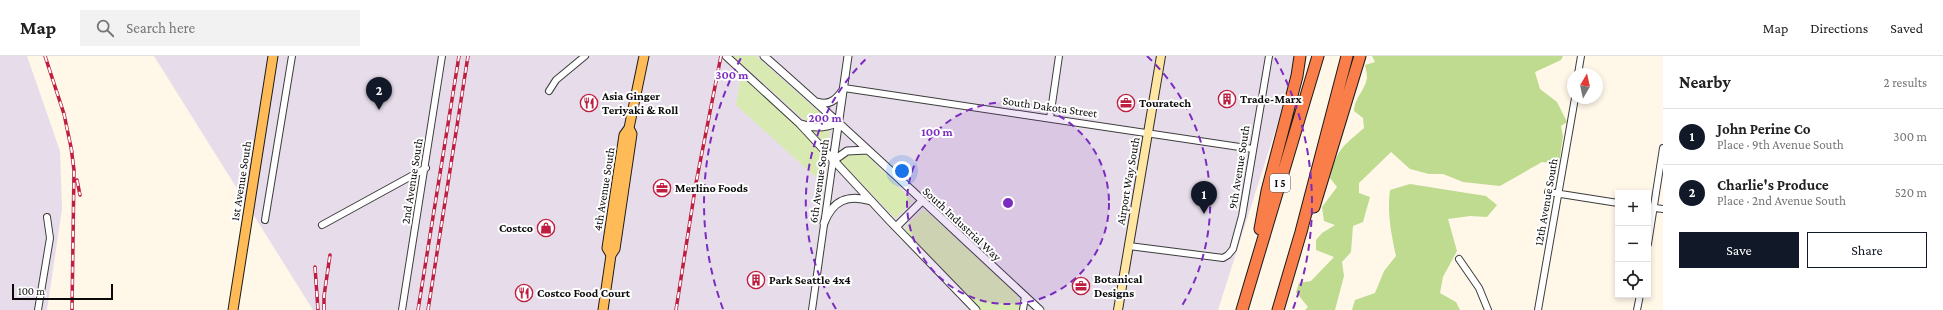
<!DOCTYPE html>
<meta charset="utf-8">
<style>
:root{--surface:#fff;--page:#f2f2f2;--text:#222;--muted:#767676;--line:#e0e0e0;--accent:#111827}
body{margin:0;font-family:"Crimson Pro",serif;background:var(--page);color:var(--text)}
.controls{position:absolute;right:12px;bottom:12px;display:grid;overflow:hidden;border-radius:0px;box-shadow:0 2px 6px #0003}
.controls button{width:36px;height:36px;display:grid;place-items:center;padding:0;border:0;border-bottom:1px solid var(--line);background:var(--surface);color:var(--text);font:20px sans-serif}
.compass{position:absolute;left:1567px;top:12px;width:36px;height:36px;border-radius:50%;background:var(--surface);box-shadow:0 2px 6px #0003;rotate:9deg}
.scale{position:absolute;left:12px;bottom:10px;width:101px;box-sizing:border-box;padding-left:4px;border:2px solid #0a0a0a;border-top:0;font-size:11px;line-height:14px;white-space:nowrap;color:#0a0a0a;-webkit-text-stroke:3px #fff;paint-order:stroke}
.you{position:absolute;left:902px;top:115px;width:14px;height:14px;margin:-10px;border:3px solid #fff;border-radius:50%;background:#1a73e8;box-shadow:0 0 0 6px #1a73e833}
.badge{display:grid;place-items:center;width:26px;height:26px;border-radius:50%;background:var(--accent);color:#fff;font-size:13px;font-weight:700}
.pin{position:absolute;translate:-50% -33px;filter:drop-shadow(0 1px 2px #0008)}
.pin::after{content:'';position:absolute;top:21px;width:14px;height:12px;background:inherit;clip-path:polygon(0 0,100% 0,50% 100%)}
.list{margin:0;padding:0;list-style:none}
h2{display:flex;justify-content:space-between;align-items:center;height:52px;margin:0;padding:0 16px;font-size:17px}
h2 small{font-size:13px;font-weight:400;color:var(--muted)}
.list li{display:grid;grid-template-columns:26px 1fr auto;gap:12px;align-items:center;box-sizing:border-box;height:56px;padding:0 16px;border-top:1px solid var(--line)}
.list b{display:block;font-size:15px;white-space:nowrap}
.list p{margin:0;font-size:13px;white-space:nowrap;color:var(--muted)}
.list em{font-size:13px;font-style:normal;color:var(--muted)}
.actions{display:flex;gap:8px;padding:12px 16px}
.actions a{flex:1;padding:9px 0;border:1px solid var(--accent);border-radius:0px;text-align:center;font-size:14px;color:var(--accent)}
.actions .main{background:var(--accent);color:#fff}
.icon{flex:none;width:22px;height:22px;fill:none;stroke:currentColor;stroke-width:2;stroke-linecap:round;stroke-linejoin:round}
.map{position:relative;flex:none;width:1663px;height:254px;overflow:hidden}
header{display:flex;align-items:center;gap:24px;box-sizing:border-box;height:56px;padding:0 20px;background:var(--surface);border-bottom:1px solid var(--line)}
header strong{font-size:19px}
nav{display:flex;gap:22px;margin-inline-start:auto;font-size:14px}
.search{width:280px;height:36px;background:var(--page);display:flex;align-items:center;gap:10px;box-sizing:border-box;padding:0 14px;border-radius:0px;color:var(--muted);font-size:15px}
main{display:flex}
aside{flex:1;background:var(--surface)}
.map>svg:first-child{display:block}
</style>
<header>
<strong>Map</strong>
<div class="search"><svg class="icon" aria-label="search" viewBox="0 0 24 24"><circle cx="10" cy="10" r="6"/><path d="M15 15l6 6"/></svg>Search here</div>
<nav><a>Map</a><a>Directions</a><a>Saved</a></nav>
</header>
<main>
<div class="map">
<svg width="1663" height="254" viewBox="0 0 1663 254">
<rect width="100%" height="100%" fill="#fff7e8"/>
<path fill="#e7ddea" d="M0,0H27L60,95L62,153L47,254H0Z
M154,0H1299L1218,254H313Z"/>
<path fill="#d8eab1" d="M733,0H756L827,63C818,70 812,67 802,62Z
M741,18L804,77L822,98L818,123L736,49Z
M830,72L828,90H826L812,75Z
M850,96L865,97L912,145L896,162L894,161L841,106L842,100Z
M925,154L1014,236L1019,244V254H979L906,175V170L922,155Z"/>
<path fill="#bedb90" d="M1372,0H1563L1561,4L1535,16L1540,33L1557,46L1567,66L1561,70L1563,80L1559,108L1542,106L1500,130L1463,126L1443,118H1429L1410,113L1391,96L1359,127V137L1370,141L1363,166L1353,170L1351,196L1342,206L1344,220L1335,254H1305L1308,251L1296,236L1299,227L1311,225L1334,201L1316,194V184L1322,177L1335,169L1324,165L1322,151L1337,131L1330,122C1336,94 1343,90 1364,72L1363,62L1354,55C1354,42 1365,35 1367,22C1367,18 1366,13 1365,9L1375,6Z
M1410,128L1486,140L1497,149L1487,161L1470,160L1448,163L1457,195L1443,221L1440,237L1456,246L1460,254H1352L1355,244L1375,237L1384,215L1396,200C1391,177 1387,157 1390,134Z"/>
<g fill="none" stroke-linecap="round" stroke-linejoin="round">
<defs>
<path id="minor" d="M1578,18L1581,0
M844,32L1253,93
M549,35L556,24L585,0
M1050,62L1059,0
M1548,136L1618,147
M1648,151L1663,153
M265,164L292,0
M322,169L426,112
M1648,188L1663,92
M1129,190L1223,202L1228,199L1233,193L1242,160L1269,0
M1459,203L1479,232L1488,254
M38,254L50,182L47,161
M402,254L442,0
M812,254L833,105
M1023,254L1025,240
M1538,254L1575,42
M1637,254L1640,239"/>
<path id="tertiary" d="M726,0L800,68L889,164L976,254
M764,0C858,82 948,169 1040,254
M817,46C829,50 836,44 843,34
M801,68C814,73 826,72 839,66
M833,105L848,0
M833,105L847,95L867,94
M824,167C833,144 848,138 871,145
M896,171L922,145"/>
<path id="secondary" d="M1118,254L1161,0"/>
<path id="primary" d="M611,199L607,192L624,79L629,72L644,0
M233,254L273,0
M603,254L611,199L615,193L632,78L629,72"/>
<path id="motorway" d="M1314,151L1360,0
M1260,173L1267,135L1297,20L1300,0
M1242,254L1318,0
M1278,254L1301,176L1347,0"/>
</defs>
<use href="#minor" stroke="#3d3d3d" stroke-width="8"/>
<use href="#tertiary" stroke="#3d3d3d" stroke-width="9"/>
<use href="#secondary" stroke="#2c2c2c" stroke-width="10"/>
<use href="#primary" stroke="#1b1b1b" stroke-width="11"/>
<use href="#motorway" stroke="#1b1b1b" stroke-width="13"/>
<use href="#minor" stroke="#fff" stroke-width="6"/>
<use href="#tertiary" stroke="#fff" stroke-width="7"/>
<use href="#secondary" stroke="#ffe6a3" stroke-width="8"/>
<use href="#primary" stroke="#febb58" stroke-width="9"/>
<use href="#motorway" stroke="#fa7e4a" stroke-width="11"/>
<defs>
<path id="rail" d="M45,0L64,58L72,96
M71,91L74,114L72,254
M77,124L80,139
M315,211L318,254
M324,254V240L330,199
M418,254L459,0
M428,254L468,0
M676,254L696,127L721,0"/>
</defs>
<use href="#rail" stroke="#be1e40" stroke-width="3.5"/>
<use href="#rail" stroke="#fff" stroke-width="2" stroke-dasharray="6" stroke-linecap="butt"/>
</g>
<circle cx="1008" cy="147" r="101" fill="#7b2cbf" fill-opacity=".12"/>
<g fill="none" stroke="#7b2cbf" stroke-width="2" stroke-dasharray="7 5">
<circle cx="1008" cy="147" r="101"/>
<path d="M836 253A202 202 0 0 1 869 0M1147 0A202 202 0 0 1 1180 253"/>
<path d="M723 253A304 304 0 0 1 741 2M1275 2A304 304 0 0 1 1293 253"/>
</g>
<defs>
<symbol id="building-ring" viewBox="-11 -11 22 22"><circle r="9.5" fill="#fff" stroke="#be1e40" stroke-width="1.5"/><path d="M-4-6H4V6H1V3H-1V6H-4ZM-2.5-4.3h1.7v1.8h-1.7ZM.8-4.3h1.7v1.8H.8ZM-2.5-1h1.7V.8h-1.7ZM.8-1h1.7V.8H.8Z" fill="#be1e40"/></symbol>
<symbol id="restaurant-ring" viewBox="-11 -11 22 22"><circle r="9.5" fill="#fff" stroke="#be1e40" stroke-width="1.5"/><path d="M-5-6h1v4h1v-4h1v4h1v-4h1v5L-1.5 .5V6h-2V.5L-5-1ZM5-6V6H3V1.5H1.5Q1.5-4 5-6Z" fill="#be1e40"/></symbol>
<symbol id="office-ring" viewBox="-11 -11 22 22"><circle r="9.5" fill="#fff" stroke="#be1e40" stroke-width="1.5"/><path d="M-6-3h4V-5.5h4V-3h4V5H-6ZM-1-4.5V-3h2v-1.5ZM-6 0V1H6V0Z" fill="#be1e40"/></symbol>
<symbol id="shop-ring" viewBox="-11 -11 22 22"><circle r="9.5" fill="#fff" stroke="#be1e40" stroke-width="1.5"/><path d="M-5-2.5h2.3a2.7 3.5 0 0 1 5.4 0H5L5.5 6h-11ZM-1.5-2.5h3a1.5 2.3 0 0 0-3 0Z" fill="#be1e40"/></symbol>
</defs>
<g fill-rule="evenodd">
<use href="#building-ring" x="1217" y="33" width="20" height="20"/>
<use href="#restaurant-ring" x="579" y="37" width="20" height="20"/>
<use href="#office-ring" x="1116" y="37" width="20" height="20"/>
<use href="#office-ring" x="652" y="122" width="20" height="20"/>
<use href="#shop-ring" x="536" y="162" width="20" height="20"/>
<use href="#building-ring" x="746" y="214" width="20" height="20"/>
<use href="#office-ring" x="1071" y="220" width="20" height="20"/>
<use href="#restaurant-ring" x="514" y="227" width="20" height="20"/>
</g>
<g text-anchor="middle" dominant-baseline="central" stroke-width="4" stroke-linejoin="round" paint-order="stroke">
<rect fill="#fff" stroke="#545454" stroke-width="1" x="1270" y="118" width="20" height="18" rx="3"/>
<g font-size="11" font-weight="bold" fill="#0a0a0a">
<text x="1280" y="127">I 5</text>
</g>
<g font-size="12" font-weight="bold" fill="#0a0a0a" stroke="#fff" text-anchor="start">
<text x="602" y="40">Asia Ginger<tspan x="602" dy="14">Teriyaki &amp; Roll</tspan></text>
<text x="1240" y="43">Trade-Marx</text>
<text x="1139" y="47">Touratech</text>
<text x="675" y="132">Merlino Foods</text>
<text x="533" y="172" text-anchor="end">Costco</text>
<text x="1094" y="223">Botanical<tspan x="1094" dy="14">Designs</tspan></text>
<text x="769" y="224">Park Seattle 4x4</text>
<text x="537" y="237">Costco Food Court</text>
</g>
<g font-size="12" fill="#0a0a0a" stroke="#fff">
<text transform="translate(1050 51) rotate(8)">South Dakota Street</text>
<text transform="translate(1239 111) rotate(-81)">9th Avenue South</text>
<text transform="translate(241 125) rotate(-81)">1st Avenue South</text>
<text transform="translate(412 125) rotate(-81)">2nd Avenue South</text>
<text transform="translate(819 125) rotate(-82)">6th Avenue South</text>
<text transform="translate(1128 125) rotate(-80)">Airport Way South</text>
<text transform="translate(604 133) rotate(-81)">4th Avenue South</text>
<text transform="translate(1546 146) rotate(-80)">12th Avenue South</text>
<text transform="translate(962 168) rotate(43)">South Industrial Way</text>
</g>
</g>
<circle cx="1008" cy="147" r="6" fill="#7b2cbf" stroke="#fff" stroke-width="2"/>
<g font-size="12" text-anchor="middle" font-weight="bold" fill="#7b2cbf" stroke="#fff" stroke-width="4" stroke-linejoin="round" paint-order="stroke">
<text x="732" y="23">300 m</text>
<text x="825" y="66">200 m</text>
<text x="937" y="80">100 m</text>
</g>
</svg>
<div class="controls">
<button>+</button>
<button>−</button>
<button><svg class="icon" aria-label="locate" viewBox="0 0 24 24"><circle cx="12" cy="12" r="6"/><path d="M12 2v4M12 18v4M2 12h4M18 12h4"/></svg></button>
</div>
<svg class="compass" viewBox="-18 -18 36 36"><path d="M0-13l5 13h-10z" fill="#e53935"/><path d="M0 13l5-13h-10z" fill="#767676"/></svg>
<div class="scale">100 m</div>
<div class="you"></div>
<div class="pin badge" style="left:1204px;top:158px">1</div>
<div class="pin badge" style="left:379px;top:54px">2</div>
</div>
<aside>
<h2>Nearby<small>2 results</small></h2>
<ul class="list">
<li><span class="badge">1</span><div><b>John Perine Co</b><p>Place · 9th Avenue South</p></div><em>300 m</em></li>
<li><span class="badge">2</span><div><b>Charlie's Produce</b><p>Place · 2nd Avenue South</p></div><em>520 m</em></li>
</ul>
<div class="actions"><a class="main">Save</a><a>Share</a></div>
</aside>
</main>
